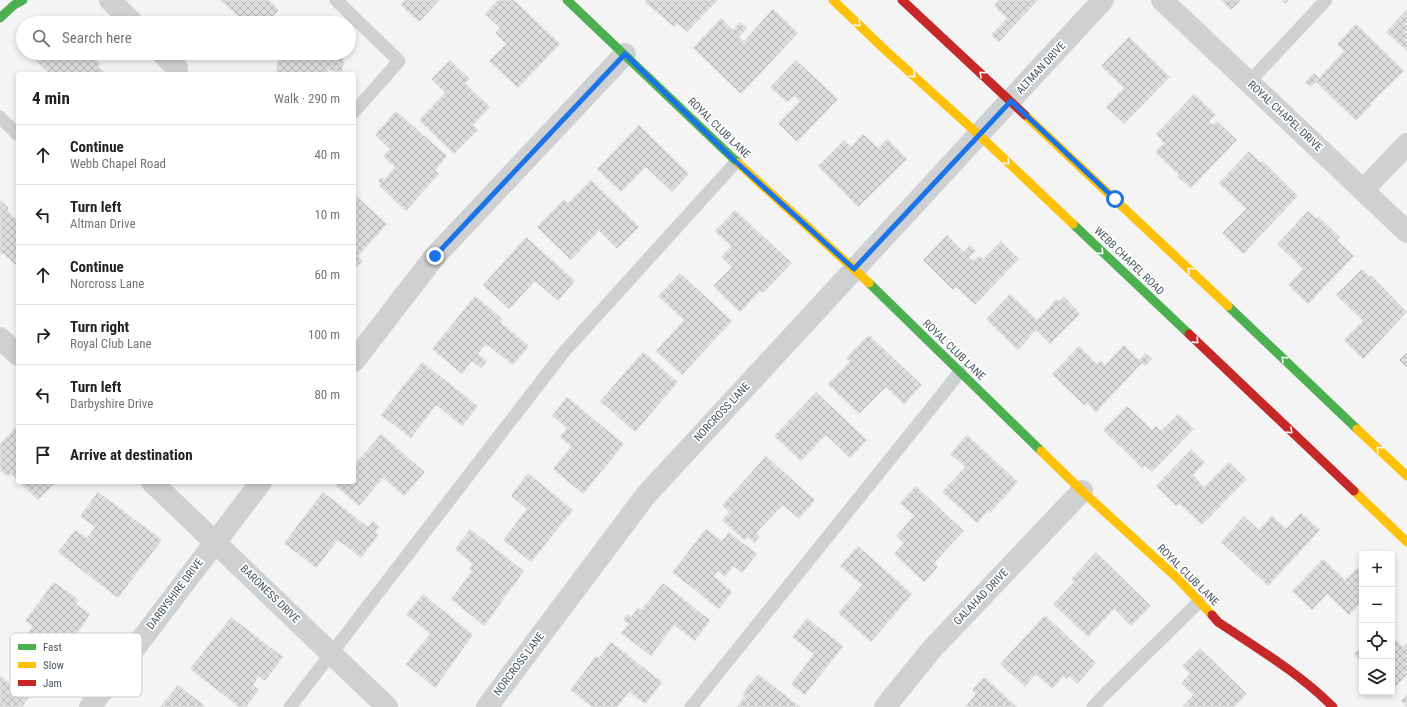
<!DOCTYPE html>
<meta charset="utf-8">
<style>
:root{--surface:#fff;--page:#f6f6f6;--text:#222;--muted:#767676;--line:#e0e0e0}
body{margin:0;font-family:"Roboto Condensed",sans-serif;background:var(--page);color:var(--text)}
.controls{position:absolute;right:12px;bottom:12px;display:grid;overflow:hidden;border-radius:4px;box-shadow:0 2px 6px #0003}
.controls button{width:36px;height:36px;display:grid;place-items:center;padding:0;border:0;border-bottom:1px solid var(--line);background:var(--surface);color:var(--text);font:20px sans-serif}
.stop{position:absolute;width:12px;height:12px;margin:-9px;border:3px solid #1a73e8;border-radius:50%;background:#fff}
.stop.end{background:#1a73e8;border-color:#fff;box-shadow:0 1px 4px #0008}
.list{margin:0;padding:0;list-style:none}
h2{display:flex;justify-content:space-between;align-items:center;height:52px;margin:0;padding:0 16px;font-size:17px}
h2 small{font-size:13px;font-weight:400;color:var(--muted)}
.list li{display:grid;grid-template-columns:26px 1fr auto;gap:12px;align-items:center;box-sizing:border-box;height:60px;padding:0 16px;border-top:1px solid var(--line)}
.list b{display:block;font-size:15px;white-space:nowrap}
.list p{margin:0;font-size:13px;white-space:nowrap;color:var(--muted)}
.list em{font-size:13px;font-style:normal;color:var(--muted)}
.icon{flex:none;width:22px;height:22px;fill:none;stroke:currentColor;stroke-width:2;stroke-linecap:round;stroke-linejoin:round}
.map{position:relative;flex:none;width:1407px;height:707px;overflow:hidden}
.search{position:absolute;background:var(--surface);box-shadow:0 2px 6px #0003;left:16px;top:16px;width:340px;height:44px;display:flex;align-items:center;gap:10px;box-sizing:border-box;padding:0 14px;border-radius:22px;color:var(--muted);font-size:15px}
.panel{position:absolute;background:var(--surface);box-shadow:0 2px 6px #0003;left:16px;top:72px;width:340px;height:412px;border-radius:4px}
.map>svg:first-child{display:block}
</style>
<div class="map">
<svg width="1407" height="707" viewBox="0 0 1407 707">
<defs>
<pattern id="building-cross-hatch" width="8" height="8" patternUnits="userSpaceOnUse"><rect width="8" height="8" fill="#ddddde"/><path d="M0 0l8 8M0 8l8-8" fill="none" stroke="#b5b6b7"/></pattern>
</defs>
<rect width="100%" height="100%" fill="#f4f4f4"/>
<path fill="url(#building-cross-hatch)" stroke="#e5e6e7" d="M220,0H269L279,10L266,23H250L244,17L242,19Z
M405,0H440L419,22L401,5Z
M498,0H514L560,44L518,88L489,61L506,44L495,33L500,28L485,14Z
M647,0H718L687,32L678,24L674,27L645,2Z
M999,0H1038L999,42L991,35L1007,18L994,6Z
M1221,0H1241L1231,10Z
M1281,0H1289L1285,4Z
M773,9L798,33L741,94L693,48L721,18L733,30L740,22L747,28L739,37L744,41Z
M1407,9V51L1386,32Z
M1356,24L1404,71L1371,103L1372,104L1356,121L1316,82L1311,87L1305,82L1314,73L1319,78L1344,51L1337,44Z
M1129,37L1170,77L1124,124L1106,107L1124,88L1101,66Z
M34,53H88L100,64L98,66L106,74H50L31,56Z
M279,53H345L342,72L328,70L327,74H276Z
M450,60L470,79L465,83L490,107L473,125L478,130L454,154L419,120L445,93L431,79Z
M796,60L838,99L797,142L778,123L800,101L794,96L787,102L770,87Z
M1194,94L1216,115L1209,121L1213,125L1217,121L1237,140L1191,188L1177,177L1179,175L1155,152L1164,143L1156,134Z
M396,111L447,156L435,170L439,174L406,211L379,186L381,184L378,181L382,177L384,180L395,167L383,156L390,149L375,135Z
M639,125L689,174L672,192L646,167L621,192L597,169Z
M863,134L878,148L887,139L907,159L858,207L818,166L844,140L851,147Z
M1249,151L1261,163L1263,161L1298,196L1243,254L1222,233L1246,209L1219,183Z
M591,180L639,227L617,249L599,231L571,260L537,227L564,199L568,203Z
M354,194L387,224L358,256L363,261L354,270Z
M0,200L9,208L7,210L18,221V267L3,253L0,255Z
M735,210L792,263L763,293L760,291L740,312L713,286L732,267L721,257L731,246L715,231Z
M1308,211L1317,219L1319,217L1340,237L1337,240L1354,256L1308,304L1288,285L1303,269L1277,244Z
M947,235L964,252L970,245L976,251L969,257L973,261L979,256L983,259L1001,241L1019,259L975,305L956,287L953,290L923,260Z
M526,237L575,281L558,301L535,281L509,309L483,285Z
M1362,269L1370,277L1371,275L1407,312L1363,359L1344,340L1363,321L1336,295Z
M680,273L732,321L682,375L656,351L684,320L658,296Z
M1010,294L1037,320L1057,299L1059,301L1064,296L1080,314L1050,344L1036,330L1018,350L986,319Z
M475,296L503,319L500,322L529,346L513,365L486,344L478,354L487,361L481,368L472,361L462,374L432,349Z
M869,335L922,385L904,404L886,387L859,414L828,384L850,362L846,358Z
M1124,345L1139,360L1145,353L1152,359L1145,366L1142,363L1096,412L1087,403L1085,406L1052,374L1079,346L1097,364L1101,361L1105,365Z
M643,352L678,382L635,432L600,401Z
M1407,352V368L1399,360Z
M422,362L478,406L462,426L436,405L411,438L381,415Z
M816,392L867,440L850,458L826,435L801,461L774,436Z
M567,397L624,444L583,494L553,469L571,446L560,437L567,428L552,416Z
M1127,406L1152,430L1156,426L1161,431L1178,414L1194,429L1152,472L1145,466L1142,468L1103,430Z
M18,425V481L11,474L8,477L0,470V444Z
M381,434L425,472L404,496L383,478L359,506L336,486L340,482H354V465Z
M967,435L1018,482L990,513L988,511L977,523L942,492L965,467L950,454Z
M1191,449L1205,462L1193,475L1204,487L1229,462L1247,479L1202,525L1179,503L1176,506L1156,486Z
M766,456L815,500L799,519L783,505L756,533L760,536L754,543L748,537L745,541L722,520L729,512L722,505Z
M528,473L573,510L531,562L503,540L527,509L511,496Z
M19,482H56L38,500Z
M916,486L964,531L934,563L938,567L924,582L894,554L904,543L896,536L914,516L900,503Z
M98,492L162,540L118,598L58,552L75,530L87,538L95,527L80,516Z
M323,492L368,527L373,521L379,526L375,531L378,535L361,558L338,540L316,568L284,543Z
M1301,513L1320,530L1268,586L1221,542L1244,516L1259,530L1272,516L1286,529Z
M470,529L524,571L484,626L451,599L472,571L469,569L473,564L455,549Z
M706,529L722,541L729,532L757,554L742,573L733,566L725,577L718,571L714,576L732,592L719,609L672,572Z
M858,546L912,594L871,642L838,613L862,585L840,566Z
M1096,552L1151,606L1131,626L1114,609L1088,637L1053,604L1074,582L1071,579Z
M1323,559L1345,580L1357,568L1362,573V601L1349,615L1327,594L1312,610L1292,591Z
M54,582L79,600L76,604L90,614L55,667L52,666L42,680L10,657L33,626L25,621Z
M663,583L710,620L695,641L674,625L651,656L621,633L629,624L623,620L627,614L631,617L638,608L641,610Z
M423,594L473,635L435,688L406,664L430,634L406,614Z
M1045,615L1096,663L1077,684L1069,676L1066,679L1063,676L1052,689L1036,674L1025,687L1000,664Z
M231,617L283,657L265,681L259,676L253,685L259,690L246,707H239L190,669Z
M807,618L843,646L805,695L791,684L814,654L792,637Z
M1392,635L1403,647L1407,643V675L1395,687L1392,684Z
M611,642L662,682L645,704L629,692L617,707H592L570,690L596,656L599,658Z
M1362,646V663L1354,654Z
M1200,648L1247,694L1234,707H1182L1193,695L1181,683L1190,674L1182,666Z
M758,674L800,707H737L745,696L742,694Z
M0,676L29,698L22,707H0Z
M984,677L1017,707H965L976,694L972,690Z
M178,685L205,706L204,707H160Z
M1407,694V707L1401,701Z"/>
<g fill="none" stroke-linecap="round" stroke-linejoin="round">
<path stroke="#ced0d2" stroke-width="13" d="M336,0L399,61L354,112
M1249,82L1326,0
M0,117L18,135
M290,707L563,353L736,162
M691,707L960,372
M1093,707L1103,696L1199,602"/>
<path stroke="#ced0d2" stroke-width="22" d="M110,0L133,23
M1162,0L1407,232
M162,53L177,68
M1363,190L1407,144
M0,338L18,355
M354,361L435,256L625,54
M152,482L387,707
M90,707L261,482
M487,707L646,495L1103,0
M885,707L932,649L1082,491"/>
<path stroke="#4caf50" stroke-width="9" d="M567,0L738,163
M0,18L14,5L23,0
M1073,224L1189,334
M869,283L1041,451
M1228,306L1357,429"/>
<path stroke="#ffc107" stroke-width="9" d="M833,0L884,49L979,135L1073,224
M1025,115L1228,306
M738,163L869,283
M1357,429L1407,476
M1041,451L1082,491L1177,578L1212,615
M1354,491L1407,542"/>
<path stroke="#c62828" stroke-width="9" d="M902,0L1025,115
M1189,334L1354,491
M1212,615L1218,622C1257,648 1299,673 1333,707"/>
</g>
<defs><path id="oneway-chevron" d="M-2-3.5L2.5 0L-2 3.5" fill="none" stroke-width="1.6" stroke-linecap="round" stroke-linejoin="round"/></defs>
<g stroke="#f6fbf6">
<use href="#oneway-chevron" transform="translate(858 24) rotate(44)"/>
<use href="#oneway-chevron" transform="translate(982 74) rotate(-137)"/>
<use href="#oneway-chevron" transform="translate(913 75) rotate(42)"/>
<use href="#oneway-chevron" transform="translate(1007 162) rotate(44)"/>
<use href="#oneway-chevron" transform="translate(1101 252) rotate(44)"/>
<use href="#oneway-chevron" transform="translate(1190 270) rotate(-136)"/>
<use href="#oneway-chevron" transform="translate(1196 341) rotate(44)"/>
<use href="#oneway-chevron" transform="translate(1284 359) rotate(-136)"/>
<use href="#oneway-chevron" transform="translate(1290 431) rotate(44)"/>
<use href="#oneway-chevron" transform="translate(1379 449) rotate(-136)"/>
</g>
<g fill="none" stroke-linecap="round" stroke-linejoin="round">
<path stroke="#1a73e8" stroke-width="5" d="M435,256L625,54L736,162L854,269L1011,101L1115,199"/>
</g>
<g text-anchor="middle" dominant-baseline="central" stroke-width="3.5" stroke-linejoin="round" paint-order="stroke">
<g font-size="11" fill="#4a5661" stroke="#fff">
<text transform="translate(1041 68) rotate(-47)">ALTMAN DRIVE</text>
<text transform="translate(1285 116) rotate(43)">ROYAL CHAPEL DRIVE</text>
<text transform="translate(719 128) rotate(44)">ROYAL CLUB LANE</text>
<text transform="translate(1129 261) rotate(44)">WEBB CHAPEL ROAD</text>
<text transform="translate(954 350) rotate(44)">ROYAL CLUB LANE</text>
<text transform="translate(722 412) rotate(-47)">NORCROSS LANE</text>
<text transform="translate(1188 575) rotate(45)">ROYAL CLUB LANE</text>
<text transform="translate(175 594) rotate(-53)">DARBYSHIRE DRIVE</text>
<text transform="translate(270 594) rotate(44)">BARONESS DRIVE</text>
<text transform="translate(981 597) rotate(-46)">GALAHAD DRIVE</text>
<text transform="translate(519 664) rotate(-53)">NORCROSS LANE</text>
</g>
</g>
<rect x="10" y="633" width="132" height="64" rx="6" fill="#fff" stroke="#c9ccd0" stroke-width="1"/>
<rect x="18" y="644" width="18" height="6" fill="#4caf50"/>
<rect x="18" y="662" width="18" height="6" fill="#ffc107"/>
<rect x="18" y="680" width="18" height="6" fill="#c62828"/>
<g font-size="11" fill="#4a5661">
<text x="43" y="651">Fast</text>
<text x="43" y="669">Slow</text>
<text x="43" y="687">Jam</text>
</g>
</svg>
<div class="controls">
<button>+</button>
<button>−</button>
<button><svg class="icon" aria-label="locate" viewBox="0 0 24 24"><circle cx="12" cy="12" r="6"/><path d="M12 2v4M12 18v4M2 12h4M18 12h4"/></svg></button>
<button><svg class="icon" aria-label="layers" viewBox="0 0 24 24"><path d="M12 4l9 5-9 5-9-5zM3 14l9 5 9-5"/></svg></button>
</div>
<div class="stop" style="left:1115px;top:199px"></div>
<div class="stop end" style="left:435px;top:256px"></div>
<div class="search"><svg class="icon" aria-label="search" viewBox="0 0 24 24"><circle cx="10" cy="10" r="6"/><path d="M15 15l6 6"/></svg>Search here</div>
<section class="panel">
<h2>4 min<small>Walk · 290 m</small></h2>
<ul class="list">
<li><svg class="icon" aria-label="ahead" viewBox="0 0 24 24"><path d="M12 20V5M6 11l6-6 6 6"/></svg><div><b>Continue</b><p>Webb Chapel Road</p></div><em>40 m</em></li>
<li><svg class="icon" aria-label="left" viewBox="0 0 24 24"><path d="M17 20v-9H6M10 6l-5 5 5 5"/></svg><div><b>Turn left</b><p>Altman Drive</p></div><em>10 m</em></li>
<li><svg class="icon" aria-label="ahead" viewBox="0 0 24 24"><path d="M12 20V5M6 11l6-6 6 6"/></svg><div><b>Continue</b><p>Norcross Lane</p></div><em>60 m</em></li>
<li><svg class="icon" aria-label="right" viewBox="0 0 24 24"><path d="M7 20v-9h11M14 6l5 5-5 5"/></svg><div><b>Turn right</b><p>Royal Club Lane</p></div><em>100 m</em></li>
<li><svg class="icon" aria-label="left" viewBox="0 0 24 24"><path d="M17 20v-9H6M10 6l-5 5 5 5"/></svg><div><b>Turn left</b><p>Darbyshire Drive</p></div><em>80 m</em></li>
<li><svg class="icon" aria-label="arrive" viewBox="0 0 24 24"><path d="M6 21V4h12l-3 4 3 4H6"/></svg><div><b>Arrive at destination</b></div></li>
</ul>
</section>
</div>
